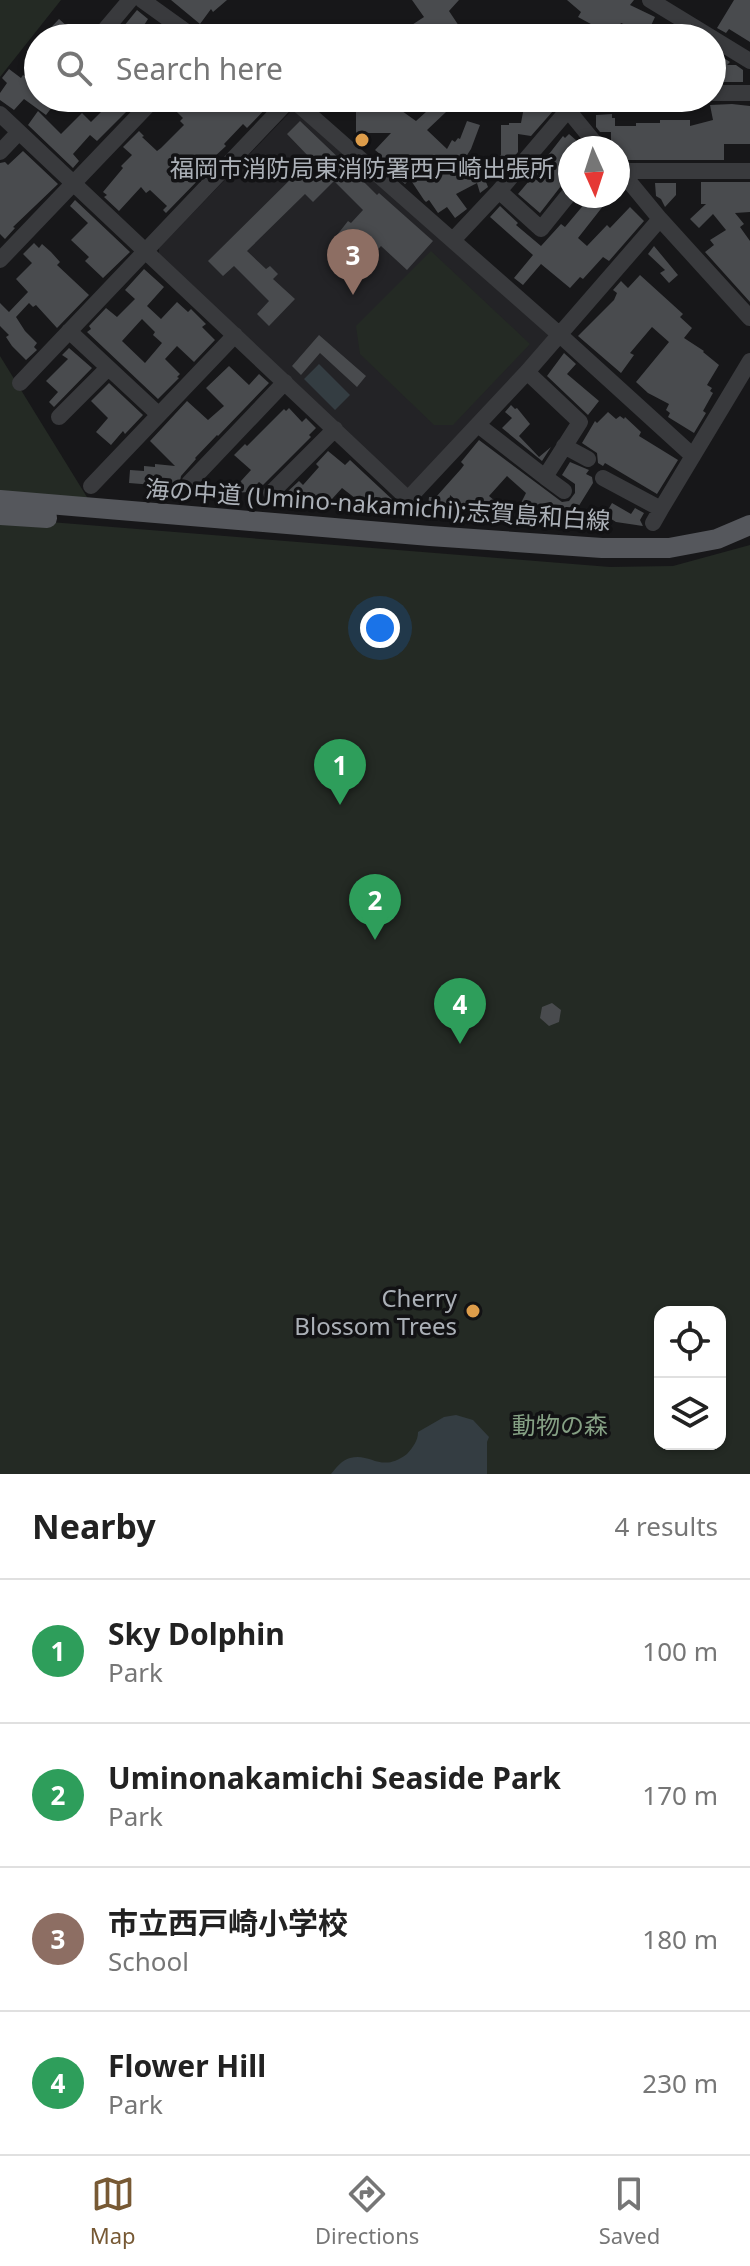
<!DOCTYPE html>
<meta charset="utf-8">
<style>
:root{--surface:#fff;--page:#f2f2f2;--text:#222;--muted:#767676;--line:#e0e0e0;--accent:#775934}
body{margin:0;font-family:"Noto Sans","Noto Sans JP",sans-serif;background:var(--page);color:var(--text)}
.controls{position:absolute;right:24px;bottom:24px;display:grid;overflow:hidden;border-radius:16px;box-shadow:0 2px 6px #0004}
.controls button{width:72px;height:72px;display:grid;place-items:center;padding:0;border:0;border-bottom:2px solid var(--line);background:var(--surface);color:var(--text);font:40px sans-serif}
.compass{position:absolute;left:558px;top:136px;width:72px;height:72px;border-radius:50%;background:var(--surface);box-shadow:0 2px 6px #0004;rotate:177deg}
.you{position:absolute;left:380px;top:628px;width:28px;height:28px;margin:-20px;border:6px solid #fff;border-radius:50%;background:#1a73e8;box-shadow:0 0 0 12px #1a73e833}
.badge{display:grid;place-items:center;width:52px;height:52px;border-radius:50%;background:var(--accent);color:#fff;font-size:26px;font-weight:700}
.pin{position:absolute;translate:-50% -66px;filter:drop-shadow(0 2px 4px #0008)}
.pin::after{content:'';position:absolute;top:42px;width:28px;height:24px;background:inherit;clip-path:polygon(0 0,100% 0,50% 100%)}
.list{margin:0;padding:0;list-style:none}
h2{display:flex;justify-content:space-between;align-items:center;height:104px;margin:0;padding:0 32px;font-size:34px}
h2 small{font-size:26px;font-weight:400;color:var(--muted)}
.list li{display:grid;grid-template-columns:52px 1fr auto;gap:24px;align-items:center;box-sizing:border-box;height:144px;padding:0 32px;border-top:2px solid var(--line)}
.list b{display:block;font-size:30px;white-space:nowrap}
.list p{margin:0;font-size:26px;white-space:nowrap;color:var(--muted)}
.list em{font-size:26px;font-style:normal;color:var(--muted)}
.icon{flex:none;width:44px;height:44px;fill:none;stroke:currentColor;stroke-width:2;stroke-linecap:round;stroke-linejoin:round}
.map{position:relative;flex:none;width:750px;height:1474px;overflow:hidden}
.search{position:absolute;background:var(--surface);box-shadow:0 2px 6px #0004;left:24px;right:24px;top:24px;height:88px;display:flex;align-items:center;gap:20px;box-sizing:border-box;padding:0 28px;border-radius:44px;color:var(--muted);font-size:30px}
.sheet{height:680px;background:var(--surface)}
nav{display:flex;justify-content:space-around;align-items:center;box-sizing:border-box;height:112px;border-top:2px solid var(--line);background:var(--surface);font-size:22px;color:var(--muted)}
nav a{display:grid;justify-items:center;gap:4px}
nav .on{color:var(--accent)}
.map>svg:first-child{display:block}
</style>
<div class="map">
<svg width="750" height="1474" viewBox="0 0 750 1474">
<rect width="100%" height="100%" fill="#171719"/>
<path fill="#232326" d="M293,109L550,332L551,339L410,495L159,257V248Z"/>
<path fill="#242a24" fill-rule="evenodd" d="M0,0H61L0,77Z
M431,251L530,344L453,425H434L360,354L356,326Z
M0,356L90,502L0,497Z
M0,518L610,567L673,566L750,545V1474H0ZM660,1312H720V1444H660Z"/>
<path fill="#343d42" d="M319,364L350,395L335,410L304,379Z
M456,1415L473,1420L489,1437L487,1442V1474H331C336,1468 342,1460 350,1458C371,1452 381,1474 407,1454C413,1447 418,1441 418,1432L444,1417Z"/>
<path fill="#494b4e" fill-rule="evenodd" d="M171,0H227L213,12L211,9L200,24Z
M412,0H459L449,11L467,38H392L424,17Z
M567,0H634L630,5L655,17L647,34L621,23L612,38H595L600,29L578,17L581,12Z
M734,0H750V42L729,29L726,33L717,28Z
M137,10L148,19L137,36L124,26Z
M59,19L80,38H41Z
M716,53L730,62L727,65H736L743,70V82H722V68L712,62Z
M9,69L21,78L23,75L38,86V98H59L46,115L24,99L14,110L0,100V93L7,83L2,78Z
M120,98H132L136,102L97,141L90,135L73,154L79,161L73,168L28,125L38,111L61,134L82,113L91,122L113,100Z
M173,98H186L194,105L202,98H276L247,128L243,124L224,144L226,146L200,170L204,174L166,213L163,210L167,206L150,190L146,193L141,187L119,211L104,197L107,195L103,192L123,168L121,166L132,155L123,147L139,131L144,136L142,137L157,151L161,148L184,125L180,121L183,118L168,103Z
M437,102L446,112L427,130L447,149L452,140L455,142L458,138L460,139L467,121L480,125L471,149L458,169L478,162L488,187L480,193L477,183L456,194L467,209L455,218L447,207L438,213L429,200L426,202L424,200L410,179L405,184L396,176L398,174L378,157L380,154L375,150L391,133H356V107L395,106L416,121Z
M732,104L750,106V144H724V160H625L620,157L618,148H611V132H600L596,127V115L612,114V118H615V126H636V123H660V120H690V126L713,120L710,105Z
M540,106L553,111L531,136L518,134V152L502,171L493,164L501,155V125H509V123H521L524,107L538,109Z
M300,121L368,186L377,195L379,193L433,241L407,270L381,246L366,262L337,235L348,221L351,223L363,210L334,181L313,202L305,194L247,251L266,269L270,266L278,274L273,279L295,299L269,326L257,314L269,301L234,266L223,276L208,261L311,159L287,134Z
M569,134L585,148H570V182L561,186L540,213L518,194L540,168L539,167L563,136L565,138Z
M23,151L58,184L13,227L15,228L5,239L0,234V163L5,162L8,165Z
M701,182H750V212L735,213L744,224L740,227L750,241V302L705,252L714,245L710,240L726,230L713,214L699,228L690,219L706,204H701Z
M655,183H676V195L665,207L661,199L656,196Z
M591,196H611L578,238L587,246L607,225L610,228L630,207L644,221L609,261L603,257L583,279L580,277L570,288L541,264L523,285L514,278L533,255L490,217L500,206L518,223L516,225L541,246L561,224L565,227Z
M75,200L130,252L103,278L85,261L89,257L71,240L88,223L70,206Z
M34,243L39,248L42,244L51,252L60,262L57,265L89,295L57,328L36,305L33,307L29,303L16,317L25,331L37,343L34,347L37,350L26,360L12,346L6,337L9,335L0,326V303L9,312L28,292L16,279L32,263L23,254Z
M654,246L678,275L669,283L660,273L665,270L648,254Z
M144,269L164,287L147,306L161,319L177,302L188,312L191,309L206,324L202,327L215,340L194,362L177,346L165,359L180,374L177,377L179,378L158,399L87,332L91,329L89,326L106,308L117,317L135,299L125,290ZM142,319L155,332L153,335L162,343L145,363L122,341Z
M640,275L683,314L680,317L692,328L684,338L704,351L703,352L719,365L707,385L712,388L710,391L713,393L703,411L706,413L694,433L668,417L670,413L666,410L669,404L648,393L636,382L669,342L652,327L630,353L634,355L621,373L578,336L614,300L617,293L613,290L621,281L628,288Z
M319,335L366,376L357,387L320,353L301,375L292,366Z
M69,348L92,368L54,407L49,402L58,392L46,381L68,359L62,355Z
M564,353L576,364L567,374L599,401L588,415L547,376Z
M229,366L249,385L259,374L269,383L218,436L217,435L195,458L196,459L181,476L179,487L129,483L130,470L144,471V466L155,467V464L175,466L150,441L187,401L208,420L224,406L206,388Z
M109,383L143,415L125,434L123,431L111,445L96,432L108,418L91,401Z
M511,405L515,409L517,408L530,424L519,436L539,457L551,447L542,461L502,428L512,418L505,412Z
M289,408L302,422L306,418L316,428L309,435L311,437L263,485L259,482L250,492L230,493L251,470L234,455L245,444L247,446L284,409L286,411Z
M608,412L616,419L620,416L624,419L625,417L641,432L639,436L678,460L657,494L605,463L603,466L598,463L597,453L582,443L595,421L597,423Z
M479,440L562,502L569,501L575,493V484L562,475L570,462L589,470L586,474L592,477L593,483L572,517L570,515L567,518L556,510L551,517L545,513L544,515L533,509L530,515L518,509L526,493L507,476L489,496L507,511L505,514L488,506L482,512L473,504L467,510L450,495L449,508L428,507L429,497H436L461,469L464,465L461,462Z
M328,451L345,465L350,460L395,502V505L366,502L364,505L342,488L332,499L314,496L311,500L293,496L291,499L285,494L299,481L303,485L319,467L316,464Z
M612,503L631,514L635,508L644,513L640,520L643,526L616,522L605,515Z
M552,1003L561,1010L559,1022L549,1026L540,1018L542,1007Z"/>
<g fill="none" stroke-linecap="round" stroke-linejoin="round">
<path stroke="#393a3d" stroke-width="16" d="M142,0L195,38
M650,0L750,61
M98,38L130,0
M712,93H750
M291,98L560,335L693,456
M564,98L568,110L599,148
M0,114L408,499L527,372L660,219
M0,152L19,132
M618,168L660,219L750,318
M621,171H750
M499,191L541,229L570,193
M453,240L499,191L568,110
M0,260L155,98
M69,331L158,414
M20,383L291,98
M59,417L108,368
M478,425L545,477L580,422L527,372
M564,446L588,459
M545,477L564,491
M603,478L661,509L750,361
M189,483L285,382
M91,486L235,335
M271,493L335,429
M653,523L661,509"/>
<path stroke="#55575c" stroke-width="20" d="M0,500L430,536L602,548H669L717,539L750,525
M0,515L47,518"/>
</g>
<g fill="#de9d4a" stroke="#121214" stroke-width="3">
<circle cx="362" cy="140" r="8"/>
<circle cx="473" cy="1311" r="8"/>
</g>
<g text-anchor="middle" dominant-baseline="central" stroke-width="7" stroke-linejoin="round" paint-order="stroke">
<g font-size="24" fill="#abb0b7" stroke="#121214">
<text x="362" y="167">福岡市消防局東消防署西戸崎出張所</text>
<text x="457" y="1297" text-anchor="end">Cherry<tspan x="457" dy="28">Blossom Trees</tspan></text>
</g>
<g font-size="24" fill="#abb0b7" stroke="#121214">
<text transform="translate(378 504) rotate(4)">海の中道 (Umino-nakamichi);志賀島和白線</text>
</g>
<g font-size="24" fill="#85a084" stroke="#121214">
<text x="560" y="1424">動物の森</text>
</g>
</g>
</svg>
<div class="controls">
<button><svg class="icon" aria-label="locate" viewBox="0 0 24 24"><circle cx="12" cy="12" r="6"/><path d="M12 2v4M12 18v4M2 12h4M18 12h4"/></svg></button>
<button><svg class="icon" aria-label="layers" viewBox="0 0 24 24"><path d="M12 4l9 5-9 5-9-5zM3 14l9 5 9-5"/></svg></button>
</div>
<svg class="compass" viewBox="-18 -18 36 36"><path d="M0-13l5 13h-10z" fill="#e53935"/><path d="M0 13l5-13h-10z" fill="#767676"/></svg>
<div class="you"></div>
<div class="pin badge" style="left:340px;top:805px;background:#2e9e5b">1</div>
<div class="pin badge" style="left:375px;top:940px;background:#2e9e5b">2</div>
<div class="pin badge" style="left:353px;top:295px;background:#8d6e63">3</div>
<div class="pin badge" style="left:460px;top:1044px;background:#2e9e5b">4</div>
<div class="search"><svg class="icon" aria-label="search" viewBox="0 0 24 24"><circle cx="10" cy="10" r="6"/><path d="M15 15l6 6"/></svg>Search here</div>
</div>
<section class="sheet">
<h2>Nearby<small>4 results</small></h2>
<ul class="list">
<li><span class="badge" style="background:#2e9e5b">1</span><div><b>Sky Dolphin</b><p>Park</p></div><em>100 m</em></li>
<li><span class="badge" style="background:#2e9e5b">2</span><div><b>Uminonakamichi Seaside Park</b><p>Park</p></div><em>170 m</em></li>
<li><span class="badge" style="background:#8d6e63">3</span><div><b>市立西戸崎小学校</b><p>School</p></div><em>180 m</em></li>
<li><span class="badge" style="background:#2e9e5b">4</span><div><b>Flower Hill</b><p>Park</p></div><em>230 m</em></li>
</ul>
</section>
<nav>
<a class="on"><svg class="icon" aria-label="map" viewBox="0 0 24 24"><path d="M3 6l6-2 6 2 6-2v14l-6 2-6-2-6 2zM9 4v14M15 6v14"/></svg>Map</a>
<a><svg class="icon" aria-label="directions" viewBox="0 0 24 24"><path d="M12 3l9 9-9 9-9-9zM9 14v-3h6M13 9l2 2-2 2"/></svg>Directions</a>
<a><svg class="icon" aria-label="saved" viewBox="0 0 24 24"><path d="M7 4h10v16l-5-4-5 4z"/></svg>Saved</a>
</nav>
